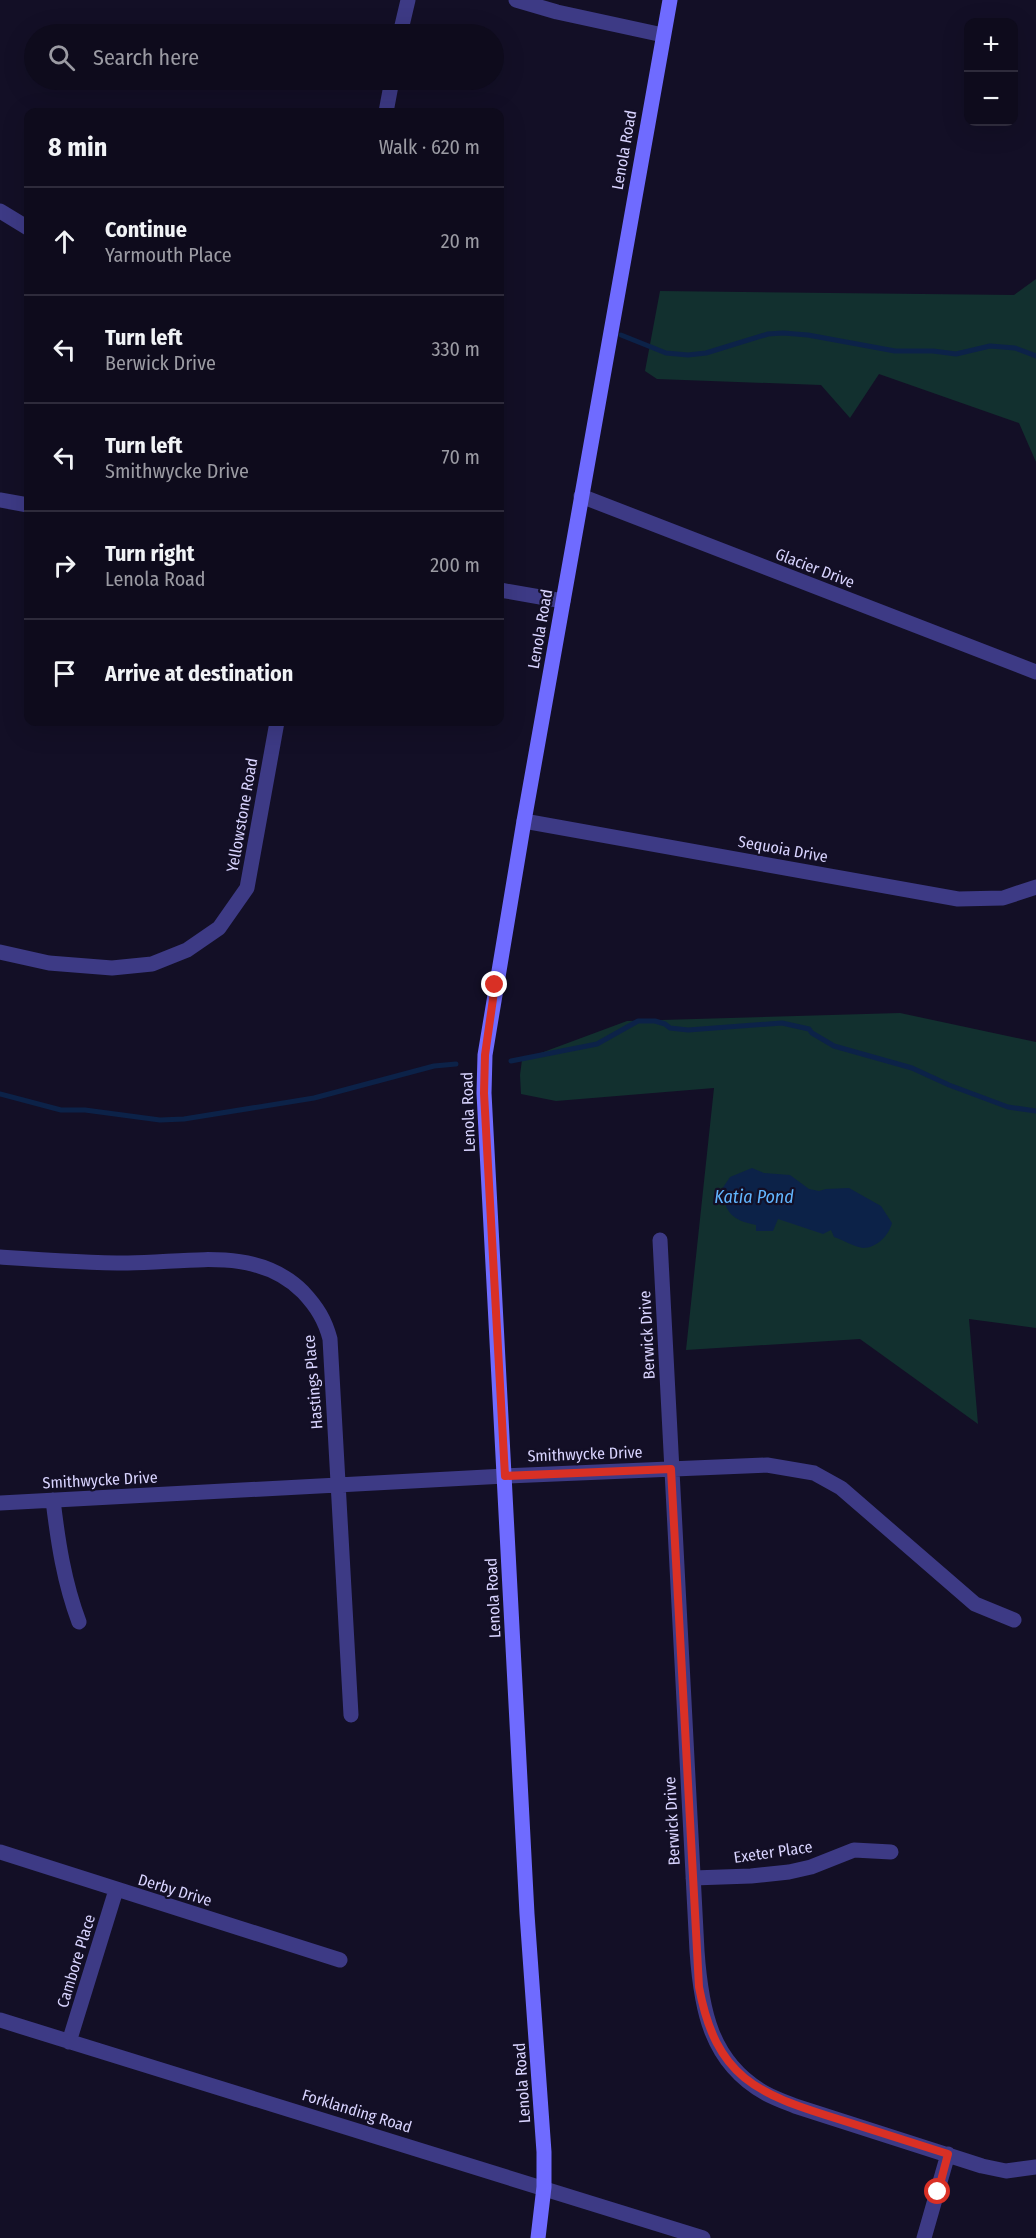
<!DOCTYPE html>
<meta charset="utf-8">
<style>
:root{--surface:#0e0b1c;--page:#171425;--text:#f1f3f6;--muted:#9b9ba3;--line:#2e2b3b}
body{margin:0;font-family:"Fira Sans Condensed",sans-serif;background:var(--page);color:var(--text)}
.controls{position:absolute;right:18px;top:18px;display:grid;overflow:hidden;border-radius:12px;box-shadow:0 6px 24px #0002}
.controls button{width:54px;height:54px;display:grid;place-items:center;padding:0;border:0;border-bottom:2px solid var(--line);background:var(--surface);color:var(--text);font:30px sans-serif}
.stop{position:absolute;width:18px;height:18px;margin:-14px;border:4px solid #d93025;border-radius:50%;background:#fff}
.stop.end{background:#d93025;border-color:#fff;box-shadow:0 2px 6px #0008}
.list{margin:0;padding:0;list-style:none}
h2{display:flex;justify-content:space-between;align-items:center;height:78px;margin:0;padding:0 24px;font-size:26px}
h2 small{font-size:20px;font-weight:400;color:var(--muted)}
.list li{display:grid;grid-template-columns:39px 1fr auto;gap:18px;align-items:center;box-sizing:border-box;height:108px;padding:0 24px;border-top:2px solid var(--line)}
.list b{display:block;font-size:22px;white-space:nowrap}
.list p{margin:0;font-size:20px;white-space:nowrap;color:var(--muted)}
.list em{font-size:20px;font-style:normal;color:var(--muted)}
.icon{flex:none;width:33px;height:33px;fill:none;stroke:currentColor;stroke-width:2;stroke-linecap:round;stroke-linejoin:round}
.map{position:relative;flex:none;width:1036px;height:2238px;overflow:hidden}
.search{position:absolute;background:var(--surface);box-shadow:0 6px 24px #0002;left:24px;top:24px;width:480px;height:66px;display:flex;align-items:center;gap:15px;box-sizing:border-box;padding:0 21px;border-radius:33px;color:var(--muted);font-size:22px}
.panel{position:absolute;background:var(--surface);box-shadow:0 6px 24px #0002;left:24px;top:108px;width:480px;height:618px;border-radius:12px}
.map>svg:first-child{display:block}
</style>
<div class="map">
<svg width="1036" height="2238" viewBox="0 0 1036 2238">
<rect width="100%" height="100%" fill="#130f26"/>
<path fill="#12302f" d="M1036,279V462L1019,423L879,374L850,418L821,385L657,379L645,371L660,291L1014,295Z
M900,1013L1036,1042V1328L969,1319L978,1424L860,1339L686,1350L714,1088L556,1101L521,1094L520,1075L522,1060L627,1021Z"/>
<path fill="#0c2248" d="M752,1168L764,1173L790,1175L809,1189L819,1191L826,1189L849,1188L881,1206L892,1223C889,1235 877,1248 863,1248C854,1247 843,1240 834,1237L831,1230L823,1234L778,1219L773,1231H756V1225C732,1220 725,1213 722,1189L730,1177Z"/>
<g fill="none" stroke-linecap="round" stroke-linejoin="round">
<path stroke="#0c2248" stroke-width="5" d="M621,335L666,353L688,355L706,353L768,334L783,333L808,335L895,351H933L956,354L990,346L1015,348L1036,356
M511,1061L597,1044L638,1021H655L665,1024L670,1028L688,1030L782,1023L809,1029L812,1033L834,1046L912,1068L949,1085L1008,1107L1036,1111
M0,1094L61,1110H85L160,1120L184,1119L314,1098L434,1066L456,1064"/>
<path stroke="#3d3a85" stroke-width="15" d="M516,0L557,12L663,35
M400,34L408,0
M386,112L392,80
M0,211L28,228
M581,496L1036,672
M0,500L28,505
M500,590L563,601
M524,821L958,899L1003,898L1036,887
M0,952L49,963L112,968L152,964L187,950L219,928L247,888L277,722
M660,1240L697,1951C701,2008 710,2062 765,2093C774,2098 785,2102 795,2106L982,2166L1006,2171L1036,2167
M0,1257C43,1260 85,1263 128,1263C188,1263 256,1245 303,1292C317,1307 325,1320 330,1339L351,1715
M53,1500C58,1542 64,1582 79,1622
M0,1503L505,1476L767,1465L814,1473L841,1488L975,1604L1014,1620
M0,1852L340,1960
M693,1878L751,1876L789,1872L811,1867L854,1850L891,1852
M0,2020L703,2238
M69,2042L116,1890
M924,2238L948,2154"/>
<path stroke="#6f6bff" stroke-width="15" d="M538,2238L544,2187V2152L527,1914L484,1093L485,1055L524,821L670,0"/>
</g>
<g fill="none" stroke-linecap="round" stroke-linejoin="round">
<path stroke="#d93025" stroke-width="8" d="M495,985L485,1055L484,1093L505,1476L671,1469L699,1987C716,2078 757,2094 838,2119C875,2131 911,2142 948,2154L938,2192"/>
</g>
<g text-anchor="middle" dominant-baseline="central" stroke-width="4.5" stroke-linejoin="round" paint-order="stroke">
<g font-size="16" fill="#d9d4ff" stroke="#130f26">
<text transform="translate(624 150) rotate(-80)">Lenola Road</text>
<text transform="translate(815 568) rotate(21)">Glacier Drive</text>
<text transform="translate(540 629) rotate(-80)">Lenola Road</text>
<text transform="translate(242 815) rotate(-80)">Yellowstone Road</text>
<text transform="translate(783 849) rotate(10)">Sequoia Drive</text>
<text transform="translate(468 1112) rotate(-92)">Lenola Road</text>
<text transform="translate(647 1335) rotate(-93)">Berwick Drive</text>
<text transform="translate(313 1382) rotate(-95)">Hastings Place</text>
<text transform="translate(585 1454) rotate(-2)">Smithwycke Drive</text>
<text transform="translate(100 1480) rotate(-3)">Smithwycke Drive</text>
<text transform="translate(493 1598) rotate(-93)">Lenola Road</text>
<text transform="translate(672 1821) rotate(-93)">Berwick Drive</text>
<text transform="translate(773 1852) rotate(-8)">Exeter Place</text>
<text transform="translate(175 1890) rotate(17)">Derby Drive</text>
<text transform="translate(76 1961) rotate(-73)">Cambore Place</text>
<text transform="translate(522 2083) rotate(-94)">Lenola Road</text>
<text transform="translate(357 2111) rotate(17)">Forklanding Road</text>
</g>
<g font-size="18" font-style="italic" fill="#62b6ff" stroke="#130f26">
<text x="754" y="1197">Katia Pond</text>
</g>
</g>
</svg>
<div class="controls">
<button>+</button>
<button>−</button>
</div>
<div class="stop" style="left:938px;top:2192px"></div>
<div class="stop end" style="left:495px;top:985px"></div>
<div class="search"><svg class="icon" aria-label="search" viewBox="0 0 24 24"><circle cx="10" cy="10" r="6"/><path d="M15 15l6 6"/></svg>Search here</div>
<section class="panel">
<h2>8 min<small>Walk · 620 m</small></h2>
<ul class="list">
<li><svg class="icon" aria-label="ahead" viewBox="0 0 24 24"><path d="M12 20V5M6 11l6-6 6 6"/></svg><div><b>Continue</b><p>Yarmouth Place</p></div><em>20 m</em></li>
<li><svg class="icon" aria-label="left" viewBox="0 0 24 24"><path d="M17 20v-9H6M10 6l-5 5 5 5"/></svg><div><b>Turn left</b><p>Berwick Drive</p></div><em>330 m</em></li>
<li><svg class="icon" aria-label="left" viewBox="0 0 24 24"><path d="M17 20v-9H6M10 6l-5 5 5 5"/></svg><div><b>Turn left</b><p>Smithwycke Drive</p></div><em>70 m</em></li>
<li><svg class="icon" aria-label="right" viewBox="0 0 24 24"><path d="M7 20v-9h11M14 6l5 5-5 5"/></svg><div><b>Turn right</b><p>Lenola Road</p></div><em>200 m</em></li>
<li><svg class="icon" aria-label="arrive" viewBox="0 0 24 24"><path d="M6 21V4h12l-3 4 3 4H6"/></svg><div><b>Arrive at destination</b></div></li>
</ul>
</section>
</div>
